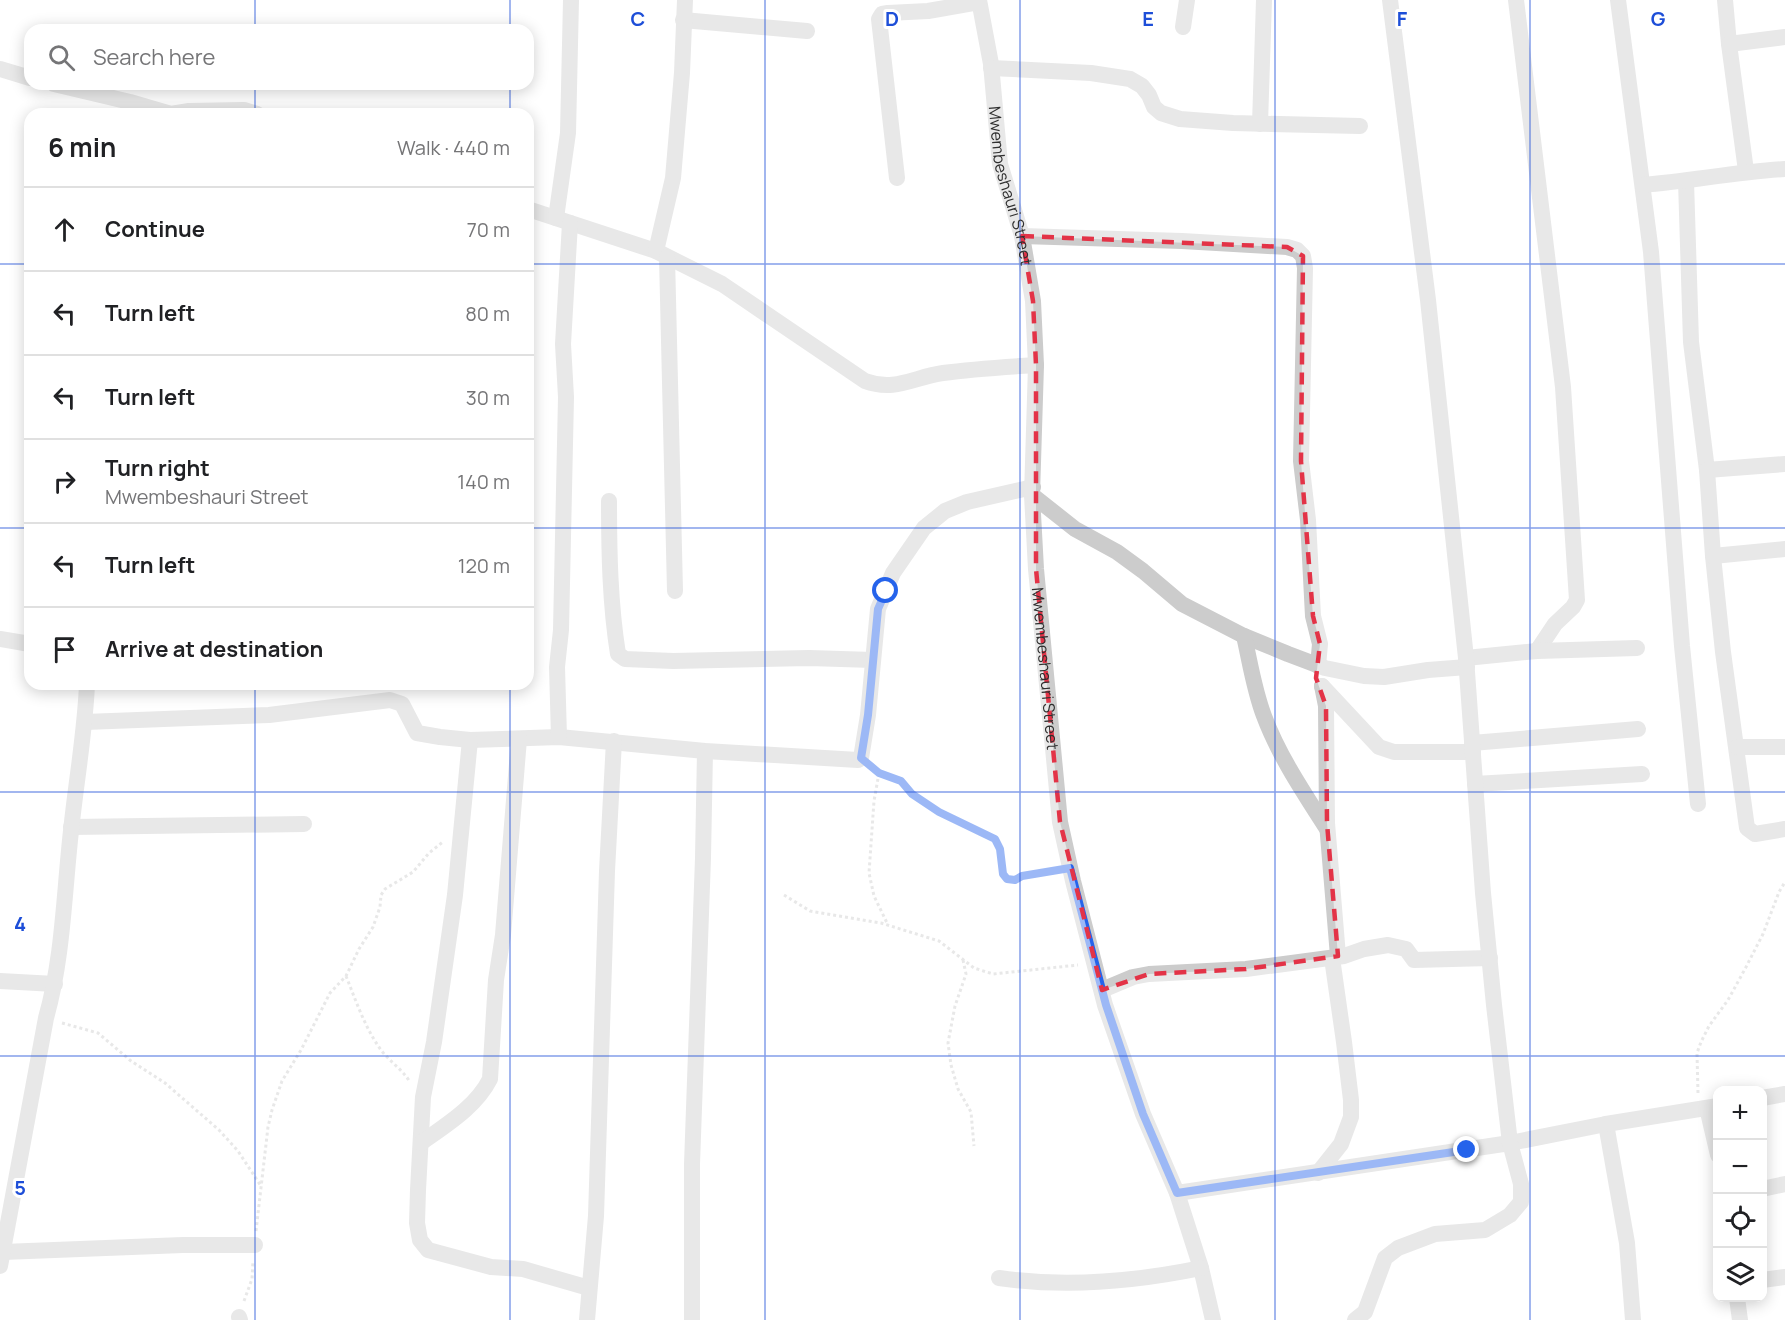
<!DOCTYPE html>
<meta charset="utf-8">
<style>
:root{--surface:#fff;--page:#f6f6f6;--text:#202124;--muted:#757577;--line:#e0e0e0}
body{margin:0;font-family:Manrope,sans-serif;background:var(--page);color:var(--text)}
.controls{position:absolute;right:18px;bottom:18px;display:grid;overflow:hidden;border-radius:12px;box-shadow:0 3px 15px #0003}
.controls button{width:54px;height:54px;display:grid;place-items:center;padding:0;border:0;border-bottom:2px solid var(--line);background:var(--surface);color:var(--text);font:30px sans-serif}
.stop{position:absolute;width:18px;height:18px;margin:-14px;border:4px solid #2563eb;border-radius:50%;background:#fff}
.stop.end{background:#2563eb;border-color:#fff;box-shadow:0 2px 6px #0008}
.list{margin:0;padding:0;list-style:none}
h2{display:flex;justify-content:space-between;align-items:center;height:78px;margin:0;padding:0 24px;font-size:26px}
h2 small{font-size:20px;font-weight:400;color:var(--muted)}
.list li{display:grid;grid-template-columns:39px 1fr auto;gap:18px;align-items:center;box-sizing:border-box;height:84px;padding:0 24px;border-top:2px solid var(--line)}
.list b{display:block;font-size:22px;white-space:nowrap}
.list p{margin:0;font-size:20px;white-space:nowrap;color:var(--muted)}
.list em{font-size:20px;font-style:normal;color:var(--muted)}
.icon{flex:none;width:33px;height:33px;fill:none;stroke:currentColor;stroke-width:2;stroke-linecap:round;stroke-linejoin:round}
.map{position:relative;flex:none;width:1785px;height:1320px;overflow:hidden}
.search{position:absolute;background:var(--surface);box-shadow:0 3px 15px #0003;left:24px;top:24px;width:510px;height:66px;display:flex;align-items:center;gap:15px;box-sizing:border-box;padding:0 21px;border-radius:18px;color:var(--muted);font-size:22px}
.panel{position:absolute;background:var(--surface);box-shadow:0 3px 15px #0003;left:24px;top:108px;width:510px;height:582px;border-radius:18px}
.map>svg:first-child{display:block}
</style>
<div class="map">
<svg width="1785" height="1320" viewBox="0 0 1785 1320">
<rect width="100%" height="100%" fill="#fff"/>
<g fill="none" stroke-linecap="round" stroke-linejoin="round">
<path stroke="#ccc" stroke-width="3" stroke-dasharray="3 3" stroke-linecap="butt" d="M874,769L879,773L901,781L912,794L939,811L995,839L1000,849L1003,874L1007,879C1016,880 1045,874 1055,872
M879,773L874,801L869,873L874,896L888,925
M784,895L810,911L881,923L939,941L974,968L993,974L1078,965
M963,960L966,974L955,1006L948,1043L951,1065L958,1089L971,1112L974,1146
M346,976C356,1001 365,1028 381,1050C390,1062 402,1069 410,1082
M62,1023L98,1033L131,1061L165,1083L219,1130L238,1151L261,1186
M1698,1093L1697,1053L1701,1042L1709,1026L1728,1000L1745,969L1763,934L1779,892L1785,882
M256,1231L268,1127L272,1110L282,1081L301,1050L330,993L346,976L359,949L373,927L380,907L381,895L385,889L413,872L429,853L444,841
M244,1301L252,1279L253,1261"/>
<g stroke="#ccc" stroke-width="16">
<path id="s1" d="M979,0L991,64L1000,164L1022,236L1033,301L1036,365L1032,495L1036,569L1060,822L1073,881L1105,1005L1143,1114L1177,1193L1201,1268L1213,1320"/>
<path d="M1516,0L1563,387L1577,600L1573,607L1555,624L1537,651"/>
<path d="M1618,0L1651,252L1682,646L1698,804"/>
<path d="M1725,0L1729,44L1746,171"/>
<path d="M683,20L807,31"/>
<path d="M1183,27L1187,0"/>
<path d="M1729,44L1785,37"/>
<path d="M991,68L1091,73L1130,79L1142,86L1149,95L1154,107L1161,113L1180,119L1233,123L1360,126"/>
<path d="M0,69L30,78"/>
<path d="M54,84L130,102L171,114L189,111L244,110L257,114"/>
<path d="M1260,124L1264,0"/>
<path d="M897,178L879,19L882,14L888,13L928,11L979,2"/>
<path d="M1686,181L1691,342L1707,470L1713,556L1723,652L1747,828L1755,834L1785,829"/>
<path d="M1643,185C1691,181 1737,172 1785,169"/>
<path d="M528,209L656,251L722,284L865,381C895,392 914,377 943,373C973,369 1005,367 1036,365"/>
<path d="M556,218L568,133L571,0"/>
<path d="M1022,236L1182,241L1287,247L1297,250L1303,256L1305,268L1301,461L1308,520L1313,616L1320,644L1318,666"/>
<path d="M656,251L673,178L682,73L685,0"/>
<path d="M667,257L675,591"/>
<path d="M1707,470L1785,464"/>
<path d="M1032,495L1075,529L1117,552L1143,571L1182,604L1244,636L1288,654L1325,668L1364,676L1384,677L1428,670L1467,667"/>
<path d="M609,501C609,552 610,604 618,654L625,659L673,661L809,658L873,660"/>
<path d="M1713,556L1785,549"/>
<path d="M1244,636C1250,662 1254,690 1264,716C1279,756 1304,793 1327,829"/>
<path d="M0,639L30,644"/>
<path d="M1466,658L1537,651L1637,648"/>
<path d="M1322,686L1326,706L1327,823L1338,956"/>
<path d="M1322,686L1379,747L1394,752H1473"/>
<path d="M85,722L269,715L390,700L402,704L417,733L440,737L470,740L559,737L705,751L858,760L861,758L868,715L878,609L893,573L924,528L945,511L967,502L1033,487"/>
<path d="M559,737L557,667L561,630L566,397L563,344L570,223"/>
<path d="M470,740L455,895L434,1042L423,1097L418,1190L417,1223L420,1240L428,1250L491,1267L523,1269L589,1288"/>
<path d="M1472,743L1638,729"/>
<path d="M1737,747H1785"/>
<path d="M1475,784L1642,774"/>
<path d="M71,827L304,824"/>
<path d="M0,981L55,984"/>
<path d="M1102,990L1133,977L1149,974L1246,969L1344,956L1364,949L1388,945L1406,949L1414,960L1490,958"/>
<path d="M1762,1098L1785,1094"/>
<path d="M1707,1108L1718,1155"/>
<path d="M1606,1124L1627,1243L1633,1320"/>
<path d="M421,1143C446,1125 476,1107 490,1079L496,980L503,935L519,739"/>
<path d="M1318,1173L1341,1144L1351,1117V1100L1344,1042L1332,958"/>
<path d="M1762,1189L1785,1184"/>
<path d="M1177,1193L1510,1143L1606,1124L1718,1106"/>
<path d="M3,1252L183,1245H255"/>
<path d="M0,1266L46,1018C63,958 64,893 71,831C76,782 85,733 87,684"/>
<path d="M999,1278C1067,1288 1133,1282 1201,1268"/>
<path d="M1762,1280L1785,1277"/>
<path d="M1737,1298L1740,1320"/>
<path d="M239,1317L240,1320"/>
<path d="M587,1320L596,1216L607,871L614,741"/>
<path d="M692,1320V1164L703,858L705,751"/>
<path d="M1355,1320L1365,1312L1385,1258L1398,1248L1435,1234L1485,1230L1510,1215L1521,1202V1184L1510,1143L1494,1005L1483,893L1466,658L1428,300L1390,0"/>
</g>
</g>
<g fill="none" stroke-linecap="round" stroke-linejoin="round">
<path stroke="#2563eb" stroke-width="8" d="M886,591L878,609L868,715L861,758L879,773L901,781L912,794L939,812L995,839L1000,849L1003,874L1007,879L1015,880L1022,876L1070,868L1106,1005L1143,1114L1177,1193L1467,1150"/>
</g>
<path d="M0 0H1785V1320H0ZM1022,236L1287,247L1303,256L1301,461L1313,616L1320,644L1316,678L1326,706L1327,823L1338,956L1246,969L1149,974L1102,990L1060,822L1036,569V365L1033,301Z" fill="#fff" fill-opacity=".55" fill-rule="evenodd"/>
<path fill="none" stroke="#e33347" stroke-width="4.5" stroke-dasharray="12 8" stroke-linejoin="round" d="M1022,236L1287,247L1303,256L1301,461L1313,616L1320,644L1316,678L1326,706L1327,823L1338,956L1246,969L1149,974L1102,990L1060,822L1036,569V365L1033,301Z"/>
<path fill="none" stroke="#1d4ed8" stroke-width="1.5" stroke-opacity="0.55" d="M255,0V30M510,0V30M765,0V1320M1020,0V1320M1275,0V1320M1530,0V1320M255,84V114M510,84V114M0,264H30M528,264H1785M0,528H30M528,528H1785M255,684V1320M510,684V1320M0,792H1785M0,1056H1785"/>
<g text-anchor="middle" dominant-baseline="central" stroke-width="6" stroke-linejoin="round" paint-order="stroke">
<g font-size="16" fill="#2f2f2f" stroke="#fff">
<text stroke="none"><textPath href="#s1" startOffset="189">Mwembeshauri Street</textPath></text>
<text stroke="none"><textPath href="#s1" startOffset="675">Mwembeshauri Street</textPath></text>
</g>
</g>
<g font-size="20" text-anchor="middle" font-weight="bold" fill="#1d4ed8" stroke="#fff" stroke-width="6" stroke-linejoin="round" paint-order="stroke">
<text x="638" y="26">C</text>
<text x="892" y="26">D</text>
<text x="1148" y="26">E</text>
<text x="1402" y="26">F</text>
<text x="1658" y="26">G</text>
<text x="20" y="931">4</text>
<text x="20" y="1195">5</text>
</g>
</svg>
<div class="controls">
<button>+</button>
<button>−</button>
<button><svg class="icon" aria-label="locate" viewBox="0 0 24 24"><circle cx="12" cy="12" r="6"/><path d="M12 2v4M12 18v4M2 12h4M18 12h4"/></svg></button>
<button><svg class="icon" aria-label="layers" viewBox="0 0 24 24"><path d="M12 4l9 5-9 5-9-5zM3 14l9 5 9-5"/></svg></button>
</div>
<div class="stop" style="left:886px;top:591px"></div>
<div class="stop end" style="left:1467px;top:1150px"></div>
<div class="search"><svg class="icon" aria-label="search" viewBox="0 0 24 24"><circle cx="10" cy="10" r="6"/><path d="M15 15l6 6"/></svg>Search here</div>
<section class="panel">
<h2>6 min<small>Walk · 440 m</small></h2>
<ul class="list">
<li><svg class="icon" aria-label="ahead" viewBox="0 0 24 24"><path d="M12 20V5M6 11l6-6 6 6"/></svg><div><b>Continue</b></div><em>70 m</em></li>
<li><svg class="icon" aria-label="left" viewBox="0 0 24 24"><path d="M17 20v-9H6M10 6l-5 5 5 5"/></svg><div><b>Turn left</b></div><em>80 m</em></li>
<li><svg class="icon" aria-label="left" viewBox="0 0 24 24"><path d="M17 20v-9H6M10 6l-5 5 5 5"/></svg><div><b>Turn left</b></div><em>30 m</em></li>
<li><svg class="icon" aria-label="right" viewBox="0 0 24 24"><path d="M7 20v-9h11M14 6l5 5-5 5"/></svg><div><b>Turn right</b><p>Mwembeshauri Street</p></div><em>140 m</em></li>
<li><svg class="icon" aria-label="left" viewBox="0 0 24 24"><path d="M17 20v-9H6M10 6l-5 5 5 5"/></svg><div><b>Turn left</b></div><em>120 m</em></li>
<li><svg class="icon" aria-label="arrive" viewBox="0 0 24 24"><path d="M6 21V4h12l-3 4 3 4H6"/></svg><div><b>Arrive at destination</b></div></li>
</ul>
</section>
</div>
